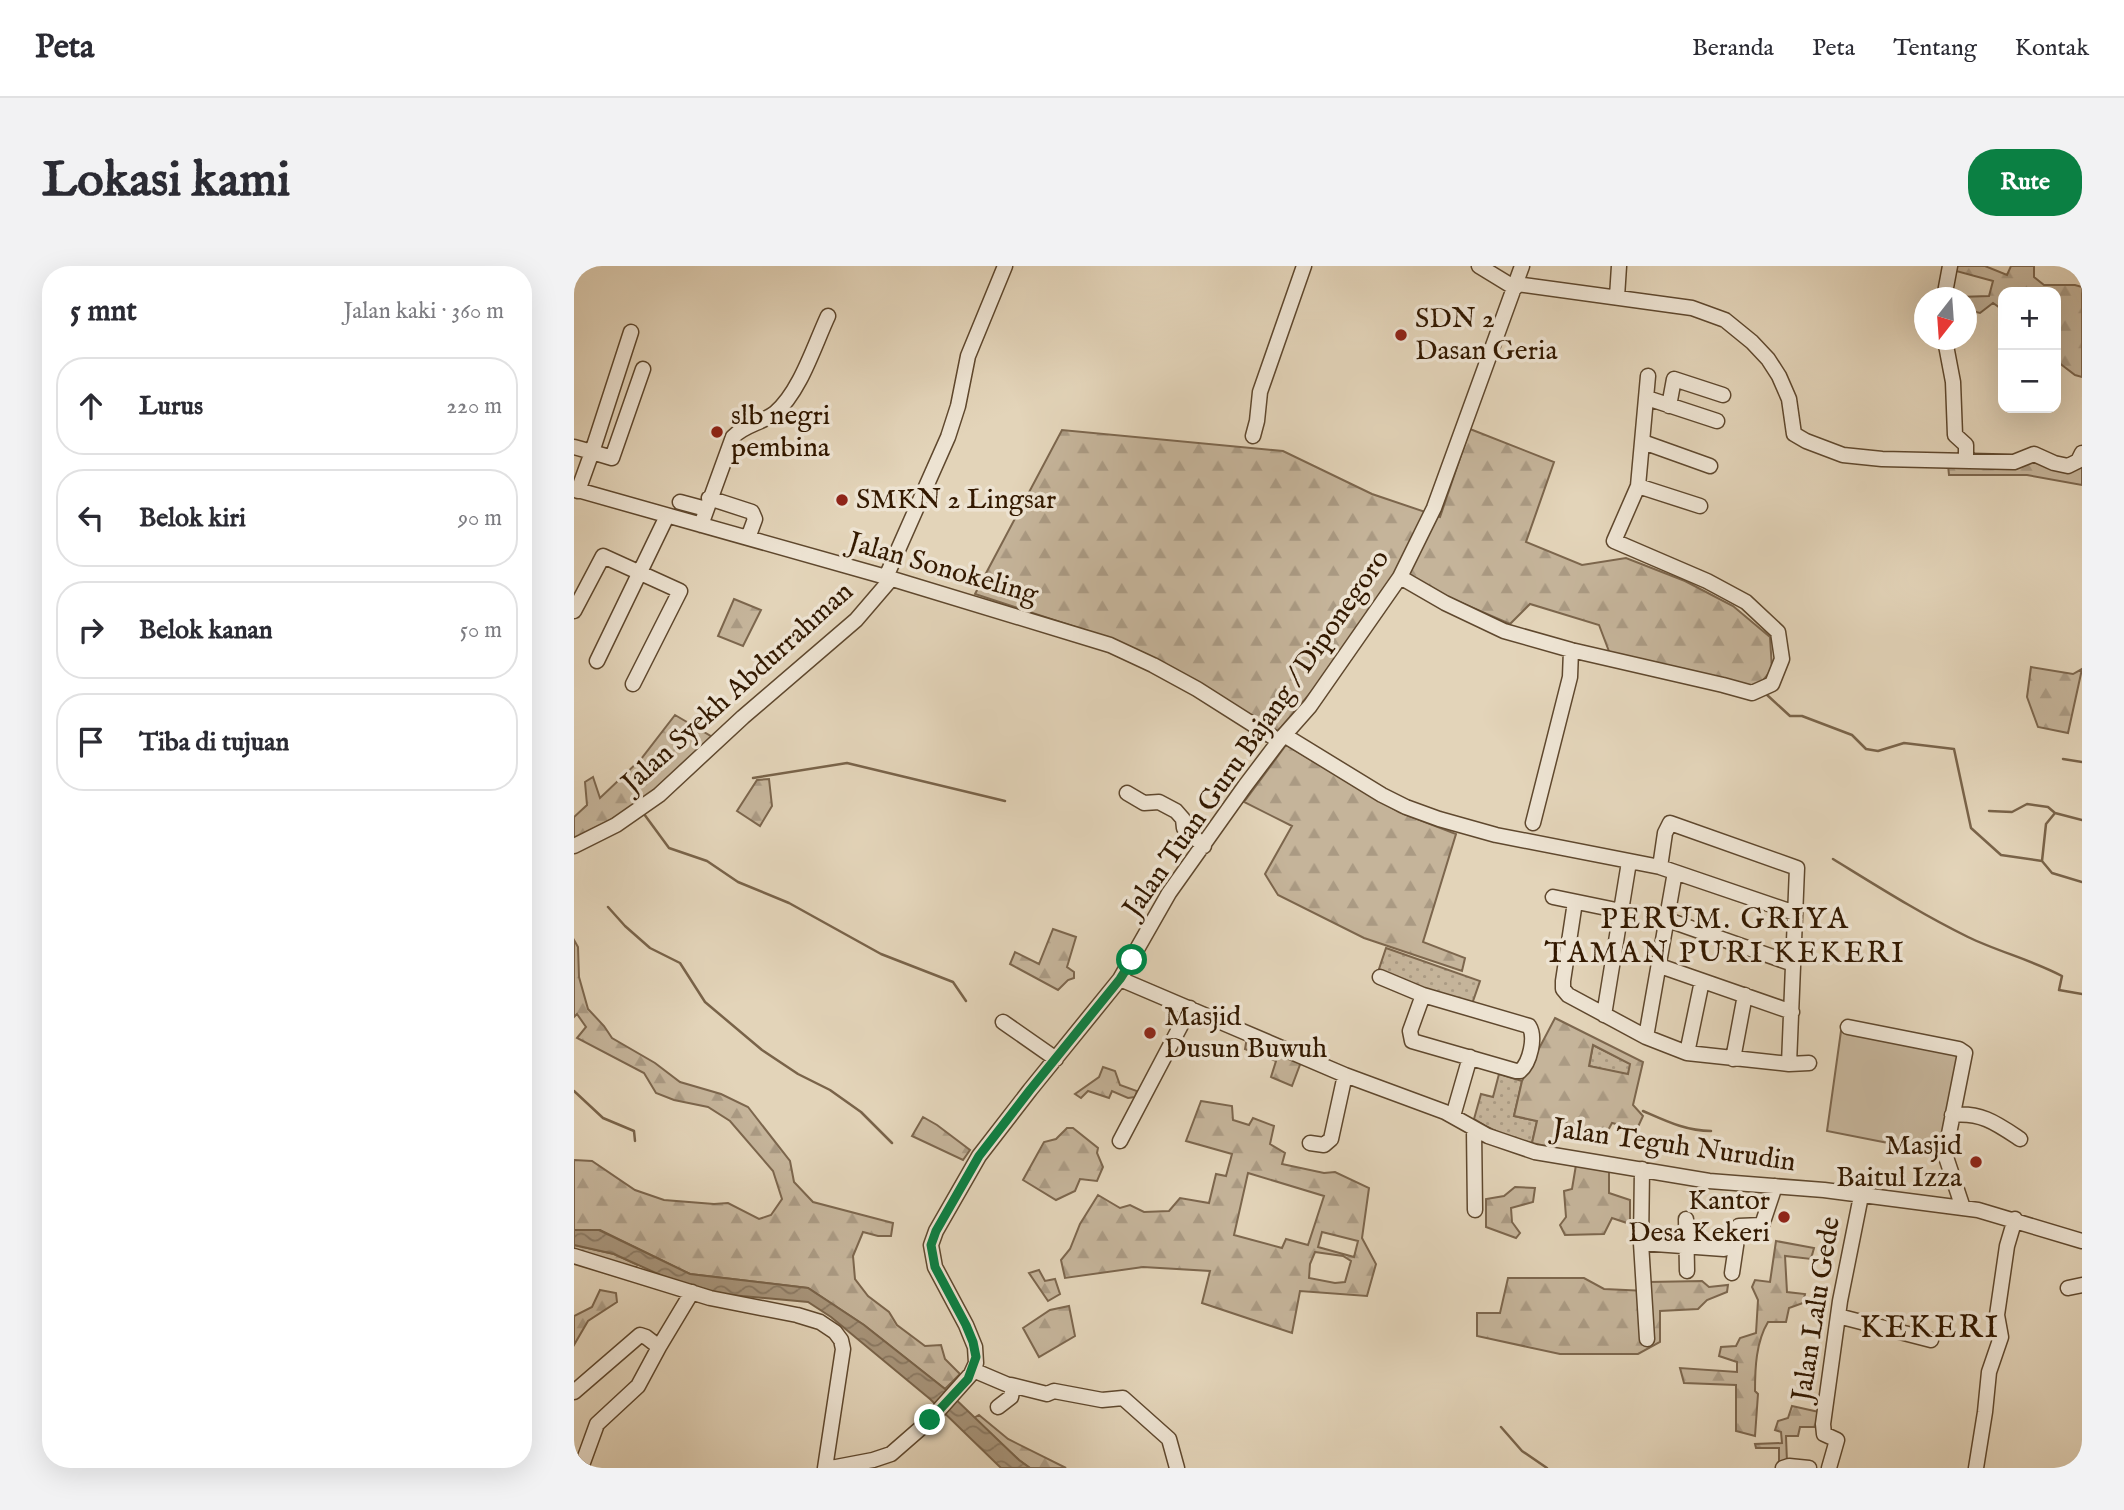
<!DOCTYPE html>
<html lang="id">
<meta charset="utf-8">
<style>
:root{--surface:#fff;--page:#f2f2f3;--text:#2b2b33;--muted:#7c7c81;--line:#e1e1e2;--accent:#0b8043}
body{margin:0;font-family:"IM FELL English",serif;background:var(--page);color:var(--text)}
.controls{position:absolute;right:21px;top:21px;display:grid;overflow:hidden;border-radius:14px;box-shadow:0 7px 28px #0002}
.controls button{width:63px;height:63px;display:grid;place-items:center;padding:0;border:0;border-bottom:2px solid var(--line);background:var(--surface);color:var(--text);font:35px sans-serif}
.compass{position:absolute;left:1340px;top:21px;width:63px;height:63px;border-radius:50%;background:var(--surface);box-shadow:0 7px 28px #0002;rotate:197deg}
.stop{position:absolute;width:21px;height:21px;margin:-16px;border:5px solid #0b8043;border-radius:50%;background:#fff}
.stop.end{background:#0b8043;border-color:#fff;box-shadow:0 2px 7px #0008}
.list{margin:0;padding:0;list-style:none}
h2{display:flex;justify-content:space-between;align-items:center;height:91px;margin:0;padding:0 28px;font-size:30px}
h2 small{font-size:23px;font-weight:400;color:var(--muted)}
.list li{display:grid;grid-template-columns:46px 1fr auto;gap:21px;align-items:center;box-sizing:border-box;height:98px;margin:0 14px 14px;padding:0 14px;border:2px solid var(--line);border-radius:28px}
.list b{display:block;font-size:26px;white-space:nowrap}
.list em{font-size:23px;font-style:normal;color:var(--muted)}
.icon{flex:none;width:38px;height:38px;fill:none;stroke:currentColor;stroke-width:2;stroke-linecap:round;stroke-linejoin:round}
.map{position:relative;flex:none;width:1508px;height:1202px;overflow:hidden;border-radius:28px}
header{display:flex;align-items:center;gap:42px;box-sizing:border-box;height:98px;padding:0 35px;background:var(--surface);border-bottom:2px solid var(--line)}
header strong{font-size:33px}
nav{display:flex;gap:38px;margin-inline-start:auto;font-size:24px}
.intro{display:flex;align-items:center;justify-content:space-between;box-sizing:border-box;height:168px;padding:0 42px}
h1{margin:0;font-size:49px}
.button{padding:18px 32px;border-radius:28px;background:var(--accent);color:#fff;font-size:24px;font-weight:700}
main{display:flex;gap:42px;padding:0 42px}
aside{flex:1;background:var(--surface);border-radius:28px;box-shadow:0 7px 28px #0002}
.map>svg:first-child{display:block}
</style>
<header>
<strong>Peta</strong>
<nav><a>Beranda</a><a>Peta</a><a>Tentang</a><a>Kontak</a></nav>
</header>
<div class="intro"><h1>Lokasi kami</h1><a class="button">Rute</a></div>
<main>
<aside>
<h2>5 mnt<small>Jalan kaki · 360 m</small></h2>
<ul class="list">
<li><svg class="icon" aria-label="ahead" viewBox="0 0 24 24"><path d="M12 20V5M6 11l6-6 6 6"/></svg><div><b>Lurus</b></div><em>220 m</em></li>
<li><svg class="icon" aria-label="left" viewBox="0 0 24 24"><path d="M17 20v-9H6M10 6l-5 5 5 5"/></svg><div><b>Belok kiri</b></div><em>90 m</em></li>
<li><svg class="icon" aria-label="right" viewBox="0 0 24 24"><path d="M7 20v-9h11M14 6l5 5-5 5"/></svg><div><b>Belok kanan</b></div><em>50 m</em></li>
<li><svg class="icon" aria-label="arrive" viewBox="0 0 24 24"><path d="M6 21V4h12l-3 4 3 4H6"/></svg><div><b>Tiba di tujuan</b></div></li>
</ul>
</aside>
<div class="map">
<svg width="1508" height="1202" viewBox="0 0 1508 1202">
<defs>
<pattern id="grass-dots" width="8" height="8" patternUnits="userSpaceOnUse" patternTransform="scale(1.75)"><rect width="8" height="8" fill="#c5b49a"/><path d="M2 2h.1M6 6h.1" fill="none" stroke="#aa9a83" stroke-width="1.8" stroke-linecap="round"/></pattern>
<pattern id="forest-firs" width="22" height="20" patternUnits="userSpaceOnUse" patternTransform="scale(1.75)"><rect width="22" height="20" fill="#c5b49a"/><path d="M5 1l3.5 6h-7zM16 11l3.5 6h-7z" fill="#aa9a83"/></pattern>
<pattern id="water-waves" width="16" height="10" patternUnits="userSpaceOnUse" patternTransform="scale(1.75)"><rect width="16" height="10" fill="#a7947a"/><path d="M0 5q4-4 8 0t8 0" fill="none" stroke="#897862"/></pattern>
</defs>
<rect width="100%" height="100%" fill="#e3d4b9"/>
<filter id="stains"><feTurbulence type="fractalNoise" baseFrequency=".00286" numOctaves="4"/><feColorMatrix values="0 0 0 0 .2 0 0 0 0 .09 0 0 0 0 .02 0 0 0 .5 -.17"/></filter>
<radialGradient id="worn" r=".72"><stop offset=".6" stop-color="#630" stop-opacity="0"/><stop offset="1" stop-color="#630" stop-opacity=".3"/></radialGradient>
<path fill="url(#grass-dots)" stroke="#7c664d" stroke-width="2" d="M812,682L906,715L898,738L851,725L804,706Z
M1019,779L1057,798L1054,809L1015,800Z
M925,808L948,815L940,850L963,855L958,877C937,872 918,865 900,853L907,828L919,831Z"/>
<path fill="url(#forest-firs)" stroke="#7c664d" stroke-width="2" fill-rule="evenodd" d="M1380,0H1411L1433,9L1437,0H1460V11L1470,19H1501L1508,21V111L1501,109L1484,96L1485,74L1482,73V26H1429V44L1419,37L1406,47L1393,44L1392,32L1384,31L1415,30L1419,15L1382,5Z
M896,163L980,196L952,276L1008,299L1052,292L1111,315L1159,340L1196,371L1198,403L1182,423L1036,388L1025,359L956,338L936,358L821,308L756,404L704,465L622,417L538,373L401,328L488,164L709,185L798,228L866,251Z
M1464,193L1508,196V219L1453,209H1375L1374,199Z
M160,333L187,344L169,380L144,370Z
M1457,401L1499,408L1508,403L1494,467L1464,461L1453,431Z
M101,449L140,472L60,541L0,574V551L13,539L11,516L19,511L26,532L67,493Z
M712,479L825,546L882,568L849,676L891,692L888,705L790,672L704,629L691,608L718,560L670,536Z
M195,513L198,540L186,560L163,545L183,514Z
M479,663L502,671L493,701L500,706V712L494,714L484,724L436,698L441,686L465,698Z
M0,674L4,681L5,711L14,743L30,760L38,772L81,797L106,816L147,828L174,841L216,895L220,916L239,936L319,957L317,970H304L289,966L279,990L281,1013L294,1030L315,1046L323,1059L351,1080L367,1079L371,1093L386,1108L371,1123L290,1059L234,1022L116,1008L26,964H0V894L18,895L61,924L90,934L140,938L154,937L185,953L197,949L208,933L199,905L156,855L134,841L100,834L82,827L70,807L3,772L12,761L3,748L0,751Z
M981,752L1069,796L1059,839L1069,850L1063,863L1038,857L1032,868L987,855L981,882L958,877L963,855L940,850L948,815ZM1019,779L1056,798L1054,808L1015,800Z
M673,771L727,796L718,820L697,811L702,795L671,783Z
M529,801L541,805L546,819L563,825L561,831L554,832L538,825L535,832L514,825L507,832L501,828L525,811Z
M627,835L658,840L659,854L675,859L679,852L700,860L696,878L711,887L708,898L750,907L761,906L795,922L788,972L802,998L793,1030L726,1025L718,1067L628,1037L636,1005L569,1001L491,1012L487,994L496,983L506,958L524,929L546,942L556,939L570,946L595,945L606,932L635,937L642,908L652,910L658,888L612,875ZM674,907L750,930L734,979L712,973L708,982L660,969ZM748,966L784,975L780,991L744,981ZM741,986L769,990L777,995L771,1016L761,1017L735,1012L736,998Z
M349,851L363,859L396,884L389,894L338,870Z
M493,862H499L524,882L523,887L529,901L523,915L506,913L501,925L482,934L449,914L470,876L482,873Z
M1002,899L1035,904V927L1056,934V958L1038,952L1030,968L991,969L986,959L992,951L990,925L998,923Z
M941,921L961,922L959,936L937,942L938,956L946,967L942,972L912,961V933L930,930Z
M1202,975L1240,982L1237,993L1211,990L1213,1026L1231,1028L1229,1037L1215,1042L1212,1056H1194C1182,1076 1181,1102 1181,1125L1184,1128L1181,1170L1162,1165V1119L1110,1117L1106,1102L1163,1106V1096L1145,1090L1147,1081L1162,1080L1166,1072L1182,1067L1184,1034L1178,1021L1181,1014L1196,1016Z
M0,979L40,988L64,999L58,1002L0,986Z
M465,1004L471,1015L481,1013L486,1028L474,1035L455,1007Z
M934,1012H1010L1030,1023L1073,1025L1075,1016L1128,1015L1135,1021L1154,1019L1153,1026L1133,1034L1124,1043L1086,1045V1076L1064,1088H986L903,1070V1047H926Z
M26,1024L42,1027L43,1036L14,1055L0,1079V1050L18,1041Z
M495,1040L501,1070L465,1091L449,1062L476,1044Z
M1218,1140L1245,1146L1241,1161H1226L1224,1170H1212L1213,1196L1205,1195V1182H1182L1181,1178L1208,1177L1207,1166L1201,1164L1204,1155L1214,1152Z
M405,1149L434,1173L492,1202H456L445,1194L400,1152Z"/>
<path fill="#c5b49a" stroke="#7c664d" stroke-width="2" d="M1267,765L1386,790L1365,887L1253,865Z"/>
<path fill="url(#water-waves)" stroke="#796349" stroke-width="2" d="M0,964H25L116,1008L234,1022L290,1059L371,1123L445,1194L456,1202H427L356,1133L257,1051L234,1036L135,1027L93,1012L40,988L0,979Z"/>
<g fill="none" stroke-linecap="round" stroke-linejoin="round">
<path stroke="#796349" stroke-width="2.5" d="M1192,428L1216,450H1228L1278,469L1292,483L1304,485L1330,477L1380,483L1397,562L1427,589L1468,595
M1489,493L1508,496
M179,512L273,497L431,535
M1415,545L1438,546L1453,538L1474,541L1481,547L1508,554
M1481,547L1472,558L1468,595L1478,607L1508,616
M70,548L95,582L133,595L164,616L215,637L307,688L379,716L392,735
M1259,593C1303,620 1347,648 1394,671C1425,686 1458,694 1488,710L1485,724L1508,728
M34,641L51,660L76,682L106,697L131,736L188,784L224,808L256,824L287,846L318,877
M0,825L29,852L60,865L61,875
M1069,845C1092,855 1112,865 1137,865
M927,1161L948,1185L973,1202"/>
<defs>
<path id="minor" d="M905,0L941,22
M943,18L1118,42L1151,54L1178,76L1194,93L1205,110L1215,133L1220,168L1232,175L1269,189L1308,193L1440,196L1460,188L1480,197L1494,200L1504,195L1508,187
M1043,31L1045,0
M1370,32L1376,0
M1371,74L1379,116L1381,169L1392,179V195
M1073,132L1143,155
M1095,140L1100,113L1149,129
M679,170L683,155L686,126L730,0
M1069,176L1136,200
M0,181L18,186L57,66
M1064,220L1126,240
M0,223L312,311L536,379L579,399L623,423L705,475
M4,225L18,186L38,192L69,103
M135,232L178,246L181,253L174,272
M106,236L132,243
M127,259L159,171C170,159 188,157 201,147C226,126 240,80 254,50
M312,311L374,171L384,140L394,90L431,0
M826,311L871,337L930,365L997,384L1149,419L1178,427L1198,418L1208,393L1204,366L1172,336L1133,315L1040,275L1064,220L1074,110
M0,345L29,290L106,325L59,418
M23,395L93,250
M710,469L808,529L832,541L865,553L922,569L1086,601L1221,647
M553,527L570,537L585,536L602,545L609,553L610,562L630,580
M959,557L996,411L997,384
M0,580L42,559L85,529L169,451L282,354L318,312
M1086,601L1091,567L1096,557L1223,602L1215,798
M979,631L1047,645
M1001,636L989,715V723L994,729L1072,771L1113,787L1215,798L1235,797
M1094,654L1219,698
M1086,700L1218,746
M806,711L849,729L955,760C962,771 956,797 946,805H942L838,775L836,765L849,729
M546,713L771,809L871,846L914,870L961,886L1135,915L1250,924L1404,944L1508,975
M1030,749L1055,596
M429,756L482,793
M1274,761L1385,783L1391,787L1371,888L1389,942
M1072,771L1101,606
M1113,787L1128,715
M1159,793L1171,729
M1378,849C1407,846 1422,857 1446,873
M879,850L896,791
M900,863L901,944
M546,875L616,742
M736,877L750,879L757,873L771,809
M1068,903L1067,977L1073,1073
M1112,953L1113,1005
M1067,977L1150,983
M0,990L136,1032L223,1049L246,1056L261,1066L267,1074L269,1083L251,1202
M1158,1007L1165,960L1188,959L1201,920
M1494,1022L1508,1019
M1264,1050L1357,1074
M399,1104L439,1121L437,1131L424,1141
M437,1119L473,1128L480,1125L528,1134L549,1132L595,1173L603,1202
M0,1126L66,1069L72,1071L85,1081
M7,1202L23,1158L64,1120L85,1081L118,1026
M257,1202L299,1194L317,1188L356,1154L397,1108L402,1097L401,1081L392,1059L361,1001L357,979L362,965L405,890L456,824L546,713L595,627L671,520L705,475L736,440L826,311L860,242L948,0
M1209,1202L1215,1200L1235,1202
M1255,1202L1263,1174L1250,1168L1249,1158L1266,1035L1287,930
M1402,1202L1411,1146L1415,1106L1427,1071L1423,1049L1433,980L1441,953"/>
</defs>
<use href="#minor" stroke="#5f482e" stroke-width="17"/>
<use href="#minor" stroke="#ede3d2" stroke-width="14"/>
</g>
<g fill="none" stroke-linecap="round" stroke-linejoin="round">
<path stroke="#0b8043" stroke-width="9" d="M356,1154L394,1113L402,1091L399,1076L392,1059L361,1001L357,979L362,965L405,890L456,824L546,713L558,694"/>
</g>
<g fill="#8f2418" stroke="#ede3d2" stroke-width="2.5">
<circle cx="827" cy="69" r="7"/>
<circle cx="143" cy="166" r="7"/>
<circle cx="268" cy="234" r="7"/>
<circle cx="576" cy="767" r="7"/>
<circle cx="1402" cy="896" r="7"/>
<circle cx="1210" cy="951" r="7"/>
</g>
<g text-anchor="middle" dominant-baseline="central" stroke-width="7" stroke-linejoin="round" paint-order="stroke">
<g font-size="28" fill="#331900" stroke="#ede3d2" text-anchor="start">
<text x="841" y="53">SDN 2<tspan x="841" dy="32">Dasan Geria</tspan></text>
<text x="157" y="150">slb negri<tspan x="157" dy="32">pembina</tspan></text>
<text x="282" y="234">SMKN 2 Lingsar</text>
<text x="590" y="751">Masjid<tspan x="590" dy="32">Dusun Buwuh</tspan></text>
<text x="1388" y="880" text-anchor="end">Masjid<tspan x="1388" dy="32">Baitul Izza</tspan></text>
<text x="1196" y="935" text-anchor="end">Kantor<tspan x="1196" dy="32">Desa Kekeri</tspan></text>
</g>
<g font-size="28" fill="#331900" stroke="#ede3d2">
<text transform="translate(369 303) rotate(16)">Jalan Sonokeling</text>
<text transform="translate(164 422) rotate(-42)">Jalan Syekh Abdurrahman</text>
<text transform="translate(683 468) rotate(-55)">Jalan Tuan Guru Bajang / Diponegoro</text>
<text transform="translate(1100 880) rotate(8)">Jalan Teguh Nurudin</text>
<text transform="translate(1243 1043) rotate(-81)">Jalan Lalu Gede</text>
</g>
<g font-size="30" letter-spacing="2" fill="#331900" stroke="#ede3d2">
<text x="1151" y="654">PERUM. GRIYA<tspan x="1151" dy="34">TAMAN PURI KEKERI</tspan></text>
</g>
<g font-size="32" letter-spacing="2" fill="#331900" stroke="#ede3d2">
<text x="1356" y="1062">KEKERI</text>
</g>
</g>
<rect width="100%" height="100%" filter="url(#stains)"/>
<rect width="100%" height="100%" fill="url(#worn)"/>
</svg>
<div class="controls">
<button>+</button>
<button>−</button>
</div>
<svg class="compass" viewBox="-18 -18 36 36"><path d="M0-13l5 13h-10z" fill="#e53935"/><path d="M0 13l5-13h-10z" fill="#7c7c81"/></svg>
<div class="stop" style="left:558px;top:694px"></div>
<div class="stop end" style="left:356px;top:1154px"></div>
</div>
</main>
